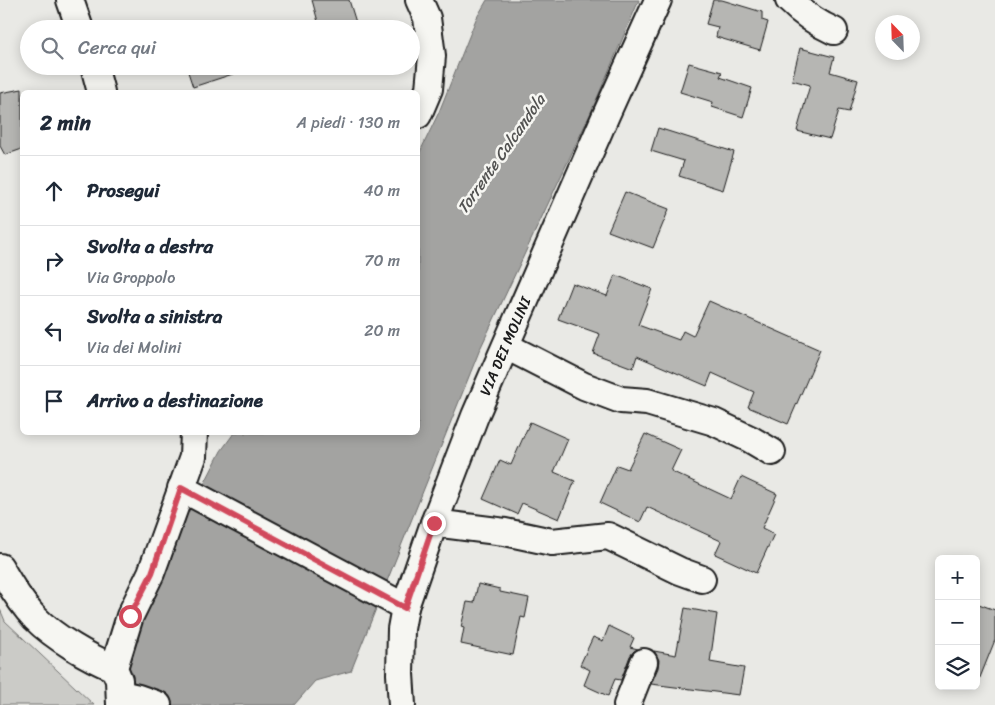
<!DOCTYPE html>
<html lang="it">
<meta charset="utf-8">
<style>
:root{--surface:#fff;--page:#f6f6f7;--text:#1f2937;--muted:#747a83;--line:#e0e1e3}
body{margin:0;font-family:Sriracha,sans-serif;background:var(--page);color:var(--text)}
.controls{position:absolute;right:15px;bottom:15px;display:grid;overflow:hidden;border-radius:8px;box-shadow:0 2px 12px #0003}
.controls button{width:45px;height:45px;display:grid;place-items:center;padding:0;border:0;border-bottom:1px solid var(--line);background:var(--surface);color:var(--text);font:25px sans-serif}
.compass{position:absolute;left:875px;top:15px;width:45px;height:45px;border-radius:50%;background:var(--surface);box-shadow:0 2px 12px #0003;rotate:337deg}
.stop{position:absolute;width:15px;height:15px;margin:-11px;border:4px solid #d1495b;border-radius:50%;background:#fff}
.stop.end{background:#d1495b;border-color:#fff;box-shadow:0 1px 5px #0008}
.list{margin:0;padding:0;list-style:none}
h2{display:flex;justify-content:space-between;align-items:center;height:65px;margin:0;padding:0 20px;font-size:21px}
h2 small{font-size:16px;font-weight:400;color:var(--muted)}
.list li{display:grid;grid-template-columns:32px 1fr auto;gap:15px;align-items:center;box-sizing:border-box;height:70px;padding:0 20px;border-top:1px solid var(--line)}
.list b{display:block;font-size:19px;white-space:nowrap}
.list p{margin:0;font-size:16px;white-space:nowrap;color:var(--muted)}
.list em{font-size:16px;font-style:normal;color:var(--muted)}
.icon{flex:none;width:28px;height:28px;fill:none;stroke:currentColor;stroke-width:2;stroke-linecap:round;stroke-linejoin:round}
.map{position:relative;flex:none;width:995px;height:705px;overflow:hidden}
.search{position:absolute;background:var(--surface);box-shadow:0 2px 12px #0003;left:20px;top:20px;width:400px;height:55px;display:flex;align-items:center;gap:12px;box-sizing:border-box;padding:0 18px;border-radius:28px;color:var(--muted);font-size:19px}
.panel{position:absolute;background:var(--surface);box-shadow:0 2px 12px #0003;left:20px;top:90px;width:400px;height:345px;border-radius:8px}
.map>svg:first-child{display:block}
</style>
<div class="map">
<svg width="995" height="705" viewBox="0 0 995 705">
<rect width="100%" height="100%" fill="#e9e9e5"/>
<filter id="ink" filterUnits="userSpaceOnUse"><feTurbulence type="fractalNoise" baseFrequency=".02" numOctaves="2"/><feDisplacementMap in="SourceGraphic" scale="10" xChannelSelector="R" yChannelSelector="G"/><feConvolveMatrix kernelMatrix="1 2 1 2 8 2 1 2 1" color-interpolation-filters="sRGB"/></filter>
<g filter="url(#ink)">
<path fill="#cbcbc7" stroke="#747472" d="M0,609L5,621L94,705H0Z"/>
<path fill="#a3a3a1" stroke="#6d6d6c" d="M487,0H639L592,110L480,349L351,671L315,681L294,705H138V698L125,661L189,501L196,500L221,451L234,433L418,432V156L439,112L476,19Z"/>
<path fill="#b6b6b3" stroke="#1c1c1c" d="M312,0H349L358,29H320Z
M713,0H722L762,12V20L768,22L760,50L716,37L718,27L706,24Z
M800,48L834,57L830,72L858,80L849,112L839,110L830,139L797,131L810,85L792,80Z
M689,63L722,72L720,77L752,88L743,117L712,107L713,102L680,92Z
M186,66H245V70L193,87Z
M22,89V149L5,155L0,146V93Z
M658,128L734,152L723,190L679,176L684,161L651,151Z
M625,192L669,209L653,248L608,231Z
M615,275L652,289L638,325L679,340L683,331L693,336L709,301L820,350L788,424L748,407L754,392L712,373L707,386L637,356L633,368L593,353L600,334L558,319L572,283L607,296Z
M530,422L568,439L554,472L575,481L559,519L522,503L517,514L483,499L500,460L511,465Z
M645,434L681,450L671,471L731,499L741,477L777,494L762,528L774,534L756,573L715,554L721,541L647,507L640,522L600,503L617,465L628,469Z
M478,584L500,589V592L529,598L525,618L521,617L513,655L461,644L464,628L461,627L467,602L474,603Z
M976,603L995,610V640L977,685Z
M685,608L717,614L710,662L744,668L739,695L651,684L658,668L659,660L654,651L676,655Z
M609,626L634,638L630,647L638,649L634,651L630,656L621,680L615,679L608,696L584,685L590,670L580,665L593,637L603,641Z"/>
<g fill="none" stroke-linecap="round" stroke-linejoin="round">
<defs>
<g id="minor">
<path d="M70,0L80,29"/>
<path d="M789,0C803,14 816,23 834,31"/>
<path d="M94,66L101,92"/>
<path d="M418,115L429,89L432,56L427,18L419,0"/>
<path d="M506,346L584,386L621,400L647,402L714,422L750,439L772,452"/>
<path d="M181,488L405,607"/>
<path d="M434,523L505,532L552,542L608,536L680,571L702,579"/>
<path d="M0,567C10,585 21,603 35,618C55,638 88,657 114,668"/>
<path d="M120,694L138,698L158,705"/>
<path d="M120,705L119,680L114,668L130,616L151,573L193,457L194,432"/>
<path id="s1" d="M402,705L400,674L401,629L405,607L434,523L475,416L606,115L658,0"/>
<path d="M627,705L644,662"/>
</g>
</defs>
<use href="#minor" stroke="#1c1c1c" stroke-width="30"/>
<use href="#minor" stroke="#f6f6f2" stroke-width="26"/>
</g>
</g>
<g fill="none" stroke-linecap="round" stroke-linejoin="round" filter="url(#ink)">
<path stroke="#d1495b" stroke-width="6" d="M130,616L152,573L181,488L405,608L434,523"/>
</g>
<g text-anchor="middle" dominant-baseline="central" stroke-width="5" stroke-linejoin="round" paint-order="stroke">
<g font-size="15" fill="#1c1c1c" stroke="#f6f6f2">
<text stroke="none"><textPath href="#s1" startOffset="378">VIA DEI MOLINI</textPath></text>
</g>
<g font-size="16" font-style="italic" fill="#525251" stroke="#f6f6f2">
<text transform="translate(501 154) rotate(-55)">Torrente Calcandola</text>
</g>
</g>
</svg>
<div class="controls">
<button>+</button>
<button>−</button>
<button><svg class="icon" aria-label="layers" viewBox="0 0 24 24"><path d="M12 4l9 5-9 5-9-5zM3 14l9 5 9-5"/></svg></button>
</div>
<svg class="compass" viewBox="-18 -18 36 36"><path d="M0-13l5 13h-10z" fill="#e53935"/><path d="M0 13l5-13h-10z" fill="#747a83"/></svg>
<div class="stop" style="left:130px;top:616px"></div>
<div class="stop end" style="left:434px;top:523px"></div>
<div class="search"><svg class="icon" aria-label="search" viewBox="0 0 24 24"><circle cx="10" cy="10" r="6"/><path d="M15 15l6 6"/></svg>Cerca qui</div>
<section class="panel">
<h2>2 min<small>A piedi · 130 m</small></h2>
<ul class="list">
<li><svg class="icon" aria-label="ahead" viewBox="0 0 24 24"><path d="M12 20V5M6 11l6-6 6 6"/></svg><div><b>Prosegui</b></div><em>40 m</em></li>
<li><svg class="icon" aria-label="right" viewBox="0 0 24 24"><path d="M7 20v-9h11M14 6l5 5-5 5"/></svg><div><b>Svolta a destra</b><p>Via Groppolo</p></div><em>70 m</em></li>
<li><svg class="icon" aria-label="left" viewBox="0 0 24 24"><path d="M17 20v-9H6M10 6l-5 5 5 5"/></svg><div><b>Svolta a sinistra</b><p>Via dei Molini</p></div><em>20 m</em></li>
<li><svg class="icon" aria-label="arrive" viewBox="0 0 24 24"><path d="M6 21V4h12l-3 4 3 4H6"/></svg><div><b>Arrivo a destinazione</b></div></li>
</ul>
</section>
</div>
